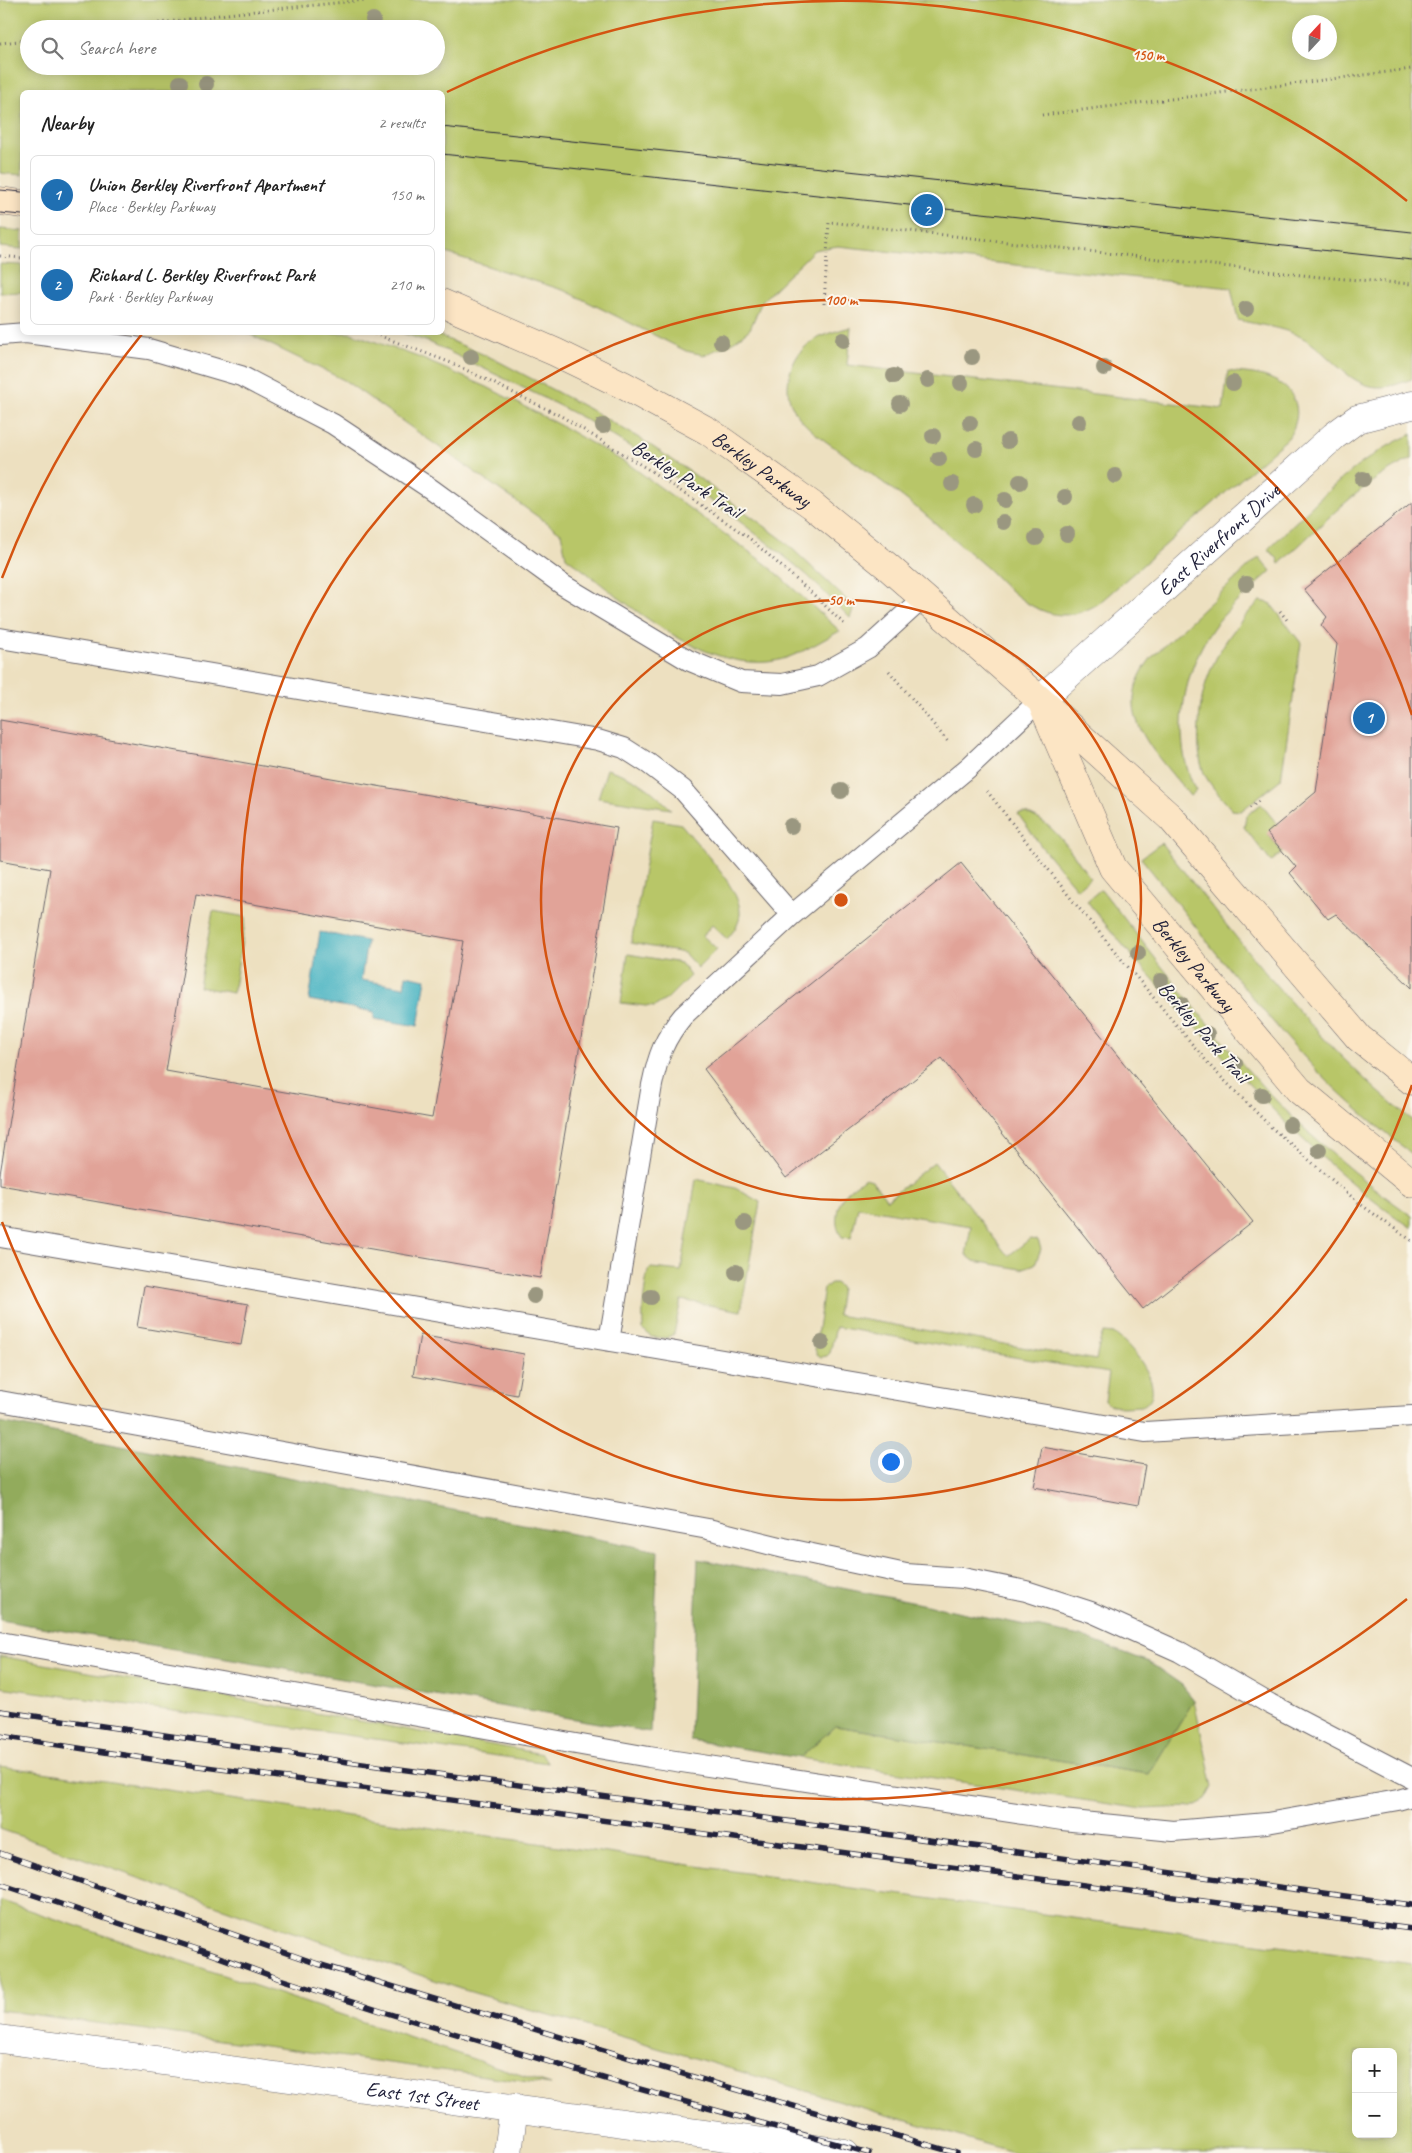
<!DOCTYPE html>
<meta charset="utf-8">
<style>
:root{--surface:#fff;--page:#f6f6f6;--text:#222;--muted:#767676;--line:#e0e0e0;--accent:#1f6fb2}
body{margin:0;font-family:Caveat,sans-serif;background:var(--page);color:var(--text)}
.controls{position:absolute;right:15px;bottom:15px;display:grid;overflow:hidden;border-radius:8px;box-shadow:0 2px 12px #0003}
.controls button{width:45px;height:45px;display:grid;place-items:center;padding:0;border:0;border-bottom:1px solid var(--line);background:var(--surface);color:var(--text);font:25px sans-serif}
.compass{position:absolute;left:1292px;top:15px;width:45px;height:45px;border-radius:50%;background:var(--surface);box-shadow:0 2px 12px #0003;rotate:22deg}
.you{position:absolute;left:890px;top:1461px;width:18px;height:18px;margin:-12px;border:4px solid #fff;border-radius:50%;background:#1a73e8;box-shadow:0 0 0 8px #1a73e833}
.badge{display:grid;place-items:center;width:32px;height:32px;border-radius:50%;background:var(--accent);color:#fff;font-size:16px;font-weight:700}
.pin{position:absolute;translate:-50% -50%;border:2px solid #fff;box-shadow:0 1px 5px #0006}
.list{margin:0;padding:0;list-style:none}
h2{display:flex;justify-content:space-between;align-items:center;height:65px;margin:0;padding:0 20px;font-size:21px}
h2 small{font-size:16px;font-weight:400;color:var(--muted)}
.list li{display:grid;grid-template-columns:32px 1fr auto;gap:15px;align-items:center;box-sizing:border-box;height:80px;margin:0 10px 10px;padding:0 10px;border:1px solid var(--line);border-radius:8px}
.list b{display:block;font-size:19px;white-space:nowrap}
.list p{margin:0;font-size:16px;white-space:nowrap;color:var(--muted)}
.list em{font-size:16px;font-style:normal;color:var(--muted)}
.icon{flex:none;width:28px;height:28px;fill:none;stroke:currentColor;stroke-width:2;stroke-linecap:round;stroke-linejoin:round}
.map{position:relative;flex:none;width:1412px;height:2153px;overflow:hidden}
.search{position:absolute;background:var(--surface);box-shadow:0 2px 12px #0003;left:20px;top:20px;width:425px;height:55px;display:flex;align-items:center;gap:12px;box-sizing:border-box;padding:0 18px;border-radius:28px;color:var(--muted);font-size:19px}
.panel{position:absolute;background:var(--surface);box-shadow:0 2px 12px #0003;left:20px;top:90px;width:425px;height:245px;border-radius:8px}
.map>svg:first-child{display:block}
</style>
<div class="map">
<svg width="1412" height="2153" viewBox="0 0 1412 2153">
<rect width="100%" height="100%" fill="#fbf7ec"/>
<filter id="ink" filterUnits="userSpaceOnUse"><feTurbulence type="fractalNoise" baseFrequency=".02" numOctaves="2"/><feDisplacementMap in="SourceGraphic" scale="10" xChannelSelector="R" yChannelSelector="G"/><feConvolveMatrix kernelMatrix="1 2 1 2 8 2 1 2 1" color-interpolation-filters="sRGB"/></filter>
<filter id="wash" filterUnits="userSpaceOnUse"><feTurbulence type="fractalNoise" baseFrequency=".0096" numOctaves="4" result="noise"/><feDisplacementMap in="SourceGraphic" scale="20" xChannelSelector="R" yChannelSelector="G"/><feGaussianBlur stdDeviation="1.12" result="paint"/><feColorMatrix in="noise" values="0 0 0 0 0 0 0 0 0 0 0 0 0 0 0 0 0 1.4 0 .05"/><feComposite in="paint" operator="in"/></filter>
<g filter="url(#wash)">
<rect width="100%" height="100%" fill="#ede0c0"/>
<path fill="#b8c668" stroke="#6d7452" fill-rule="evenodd" d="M0,0H1412V379C1403,382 1392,387 1382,387C1349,389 1328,350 1301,337C1282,327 1258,325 1238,320L1231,288L838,246L814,250L762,301L750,329L732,343L704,355L686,351L566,291L443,252L442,92H22V175L0,173ZM1300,22H1330V52H1300ZM29,29H436V66H29Z
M0,229L22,231V249L0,247Z
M0,264L22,265V292L0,293Z
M851,327L847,365L1223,409L1228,371C1240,373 1254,373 1266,377C1297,387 1305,413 1288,438L1098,604C1079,615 1062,619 1041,610C1019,602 1002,582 985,566C964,548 943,530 922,512C896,491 869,473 843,453C825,441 803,427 793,408C786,395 787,380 792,367C802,340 825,334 851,327Z
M247,333H351L418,357L487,387L567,429L631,466L766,564L840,631C818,642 793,660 767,662C695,668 620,597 566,557L561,533L344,380Z
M402,333H433L494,359L593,411L644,441L692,473L782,539L854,607L850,618L807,575L773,547L730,514L637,451L585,419L540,396L429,342Z
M1412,434V459C1362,480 1319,528 1279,564L1277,558L1268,549C1312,507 1355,458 1412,434Z
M1259,557L1271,571C1253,588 1232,604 1216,624C1182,669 1170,740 1196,791L1190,796C1156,752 1107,713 1152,657Z
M1260,601L1270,603L1301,643L1281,779L1241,811L1232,810C1223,799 1210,786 1204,773C1198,758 1198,740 1199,724C1201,674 1224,636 1260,601Z
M607,769C638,779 648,787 671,809L598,798Z
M1261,804L1278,825L1268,834L1282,852L1271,862L1244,827L1246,816Z
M1025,813C1055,822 1073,855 1090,878L1077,889L1041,846L1018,814Z
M653,819L681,824C697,844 739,887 740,911C741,922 734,931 727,939L712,925L703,936L717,949L698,968L684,953L631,943Z
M1161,843C1239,940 1314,1042 1412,1120V1154C1375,1125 1339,1095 1307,1060C1248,997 1196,926 1141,858Z
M1101,889C1154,956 1206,1026 1265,1089C1309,1136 1359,1179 1412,1216V1228C1327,1172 1259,1096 1191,1021C1155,981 1119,943 1087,901Z
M213,911L246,917L233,993L199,987Z
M628,954L681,963L690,976L667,999L654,1007L621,1003Z
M934,1162L1008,1256L1030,1239L1038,1240L1041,1249L1035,1264L1021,1269L974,1261L966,1255L971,1226L858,1207L851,1238L842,1237C833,1225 836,1205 846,1193C851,1187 859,1183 865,1178L872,1180L887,1200Z
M696,1179L735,1188L760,1202L741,1311L681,1300L674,1334L666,1338L651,1337L643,1329C642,1309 644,1290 648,1270L651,1268L681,1271Z
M831,1283H835L841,1288L837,1315L1096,1360L1101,1337L1104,1333L1114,1334C1131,1343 1171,1393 1142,1406C1131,1406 1112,1410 1105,1401L1109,1373L836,1327L830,1353L827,1356L821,1357L817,1354L815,1349L824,1288Z
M0,1656L542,1754L548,1763L0,1687Z
M1194,1700L1213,1787L1206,1800L1192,1807L1143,1809L800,1758L835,1726L1149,1774Z
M0,1766L851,1888L1412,1964V2153H1016L461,1989L243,1915L0,1829ZM1356,2052H1393V2134H1356Z
M0,1900L2,1901L551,2085L0,2010Z"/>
<path fill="#92ab5c" stroke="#5a664c" d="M0,1422L258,1471L658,1551L650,1732L0,1620Z
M698,1559L1080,1636L1149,1662L1182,1685L1194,1700L1149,1774L835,1726L800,1758L690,1740Z"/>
<path fill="#46b3c2" stroke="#346a7e" d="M320,932L367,941L361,980L404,987L406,975L426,979L418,1026L374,1019V1012L309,1000Z"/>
<g id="blocks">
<path fill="#e1a398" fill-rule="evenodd" d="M1412,502V988L1336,914L1328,919L1290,873L1296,867L1267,833L1316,792L1337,644L1321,625L1327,617L1304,589Z
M0,720L617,828L540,1278L0,1185V1174L50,869L0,860ZM196,894L463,941L432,1118L166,1071Z
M961,863L1253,1222L1143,1309L942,1058L786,1178L704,1069Z
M144,1286L248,1304L241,1345L137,1327Z
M420,1335L524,1354L517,1395L413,1376Z
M1042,1447L1145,1465L1138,1506L1034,1487Z"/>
</g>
</g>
<g filter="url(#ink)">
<use href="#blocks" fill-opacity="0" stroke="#69646a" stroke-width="1"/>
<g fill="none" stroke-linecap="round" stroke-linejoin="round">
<defs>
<path id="service" d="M0,335L26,333L149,349L241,376L333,424L431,489L563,585L688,660L741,682L782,684L818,676L868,648L923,598
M0,638L598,740L624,748L649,764L683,790L792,915
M0,1237L1145,1432L1412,1416
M609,1341L652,1085C658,1056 664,1039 683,1016L792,915L969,767L1040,700
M0,1401L708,1529L784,1548L906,1574L963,1578L1026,1591L1091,1612L1180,1652L1270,1704L1412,1778
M0,1642L649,1757L1062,1820L1173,1831L1267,1823L1398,1800L1412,1796"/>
<g id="minor">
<path id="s1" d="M1040,700L1334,436L1357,419L1412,405"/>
<path id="s2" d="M0,2039L845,2153"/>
<path d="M508,2153L514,2107"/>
</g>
<g id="secondary">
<path d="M0,201L22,204"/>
<path id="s3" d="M442,303L555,352L623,385L708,431L812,505L887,566L1040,700L1171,818L1359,1038L1412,1081"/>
<path id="s4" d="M1044,708L1113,868L1299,1090L1412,1183"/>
</g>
</defs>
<use href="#service" stroke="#69646a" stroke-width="22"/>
<use href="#minor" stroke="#69646a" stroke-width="29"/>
<use href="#secondary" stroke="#69646a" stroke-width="29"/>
<path stroke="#69646a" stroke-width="3" stroke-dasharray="1 4" stroke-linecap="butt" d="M114,29L235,13L366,0
M0,43L29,40
M1042,115L1412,69
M0,256L22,258
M824,304L829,222L1320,277L1412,284
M370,332L454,364L561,416L651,471L748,537L815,596L845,625
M1280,611L1287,620
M889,671L949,743
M987,791L1073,901L1213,1069L1272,1128L1360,1204L1412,1241
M1250,808L1259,801"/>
<use href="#service" stroke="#fff" stroke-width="20"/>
<use href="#minor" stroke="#fff" stroke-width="28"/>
<use href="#secondary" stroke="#fce5c4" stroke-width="28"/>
<path stroke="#22223b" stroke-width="1" d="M442,127L1412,232
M442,154L1412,260
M0,190L22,192
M0,213L22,215"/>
<defs>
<path id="rail" d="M0,1711L355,1763L1412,1905
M0,1736L176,1763L1412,1929
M0,1853L318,1964L690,2076L956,2153
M0,1884L194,1948L280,1979L390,2014L636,2088L869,2153"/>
</defs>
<use href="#rail" stroke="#22223b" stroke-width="5.5"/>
<use href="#rail" stroke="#fbf7ec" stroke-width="4" stroke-dasharray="11" stroke-linecap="butt"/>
</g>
<g fill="#9a9780">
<circle cx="373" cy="20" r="8"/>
<circle cx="180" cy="83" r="8"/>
<circle cx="206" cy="84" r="8"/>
<circle cx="1246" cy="309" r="8"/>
<circle cx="843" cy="340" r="8"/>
<circle cx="721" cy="342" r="8"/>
<circle cx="471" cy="357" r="8"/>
<circle cx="972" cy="357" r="8"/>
<circle cx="1104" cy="368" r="8"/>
<circle cx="894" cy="376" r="8"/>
<circle cx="928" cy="380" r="8"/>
<circle cx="961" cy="383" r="8"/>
<circle cx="1233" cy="383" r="8"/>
<circle cx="900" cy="404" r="8"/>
<circle cx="1079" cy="422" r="8"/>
<circle cx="970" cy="423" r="8"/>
<circle cx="603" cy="426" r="8"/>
<circle cx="933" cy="436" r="8"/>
<circle cx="1008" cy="441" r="8"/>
<circle cx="976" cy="449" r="8"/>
<circle cx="939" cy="459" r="8"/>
<circle cx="1115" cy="476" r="8"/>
<circle cx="1363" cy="479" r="8"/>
<circle cx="1020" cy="482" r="8"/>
<circle cx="952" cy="484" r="8"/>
<circle cx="1065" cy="497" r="8"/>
<circle cx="1005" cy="500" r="8"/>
<circle cx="974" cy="505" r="8"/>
<circle cx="1003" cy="522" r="8"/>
<circle cx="1067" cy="534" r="8"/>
<circle cx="1036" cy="538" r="8"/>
<circle cx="1246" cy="584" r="8"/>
<circle cx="841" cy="791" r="8"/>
<circle cx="791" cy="826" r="8"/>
<circle cx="1138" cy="953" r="8"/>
<circle cx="1161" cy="981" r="8"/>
<circle cx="1181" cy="1004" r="8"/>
<circle cx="1207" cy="1034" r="8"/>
<circle cx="1235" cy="1064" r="8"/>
<circle cx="1262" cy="1095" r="8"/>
<circle cx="1290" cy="1125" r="8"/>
<circle cx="1319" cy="1150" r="8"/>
<circle cx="745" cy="1223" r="8"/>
<circle cx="736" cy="1272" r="8"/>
<circle cx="534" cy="1296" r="8"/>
<circle cx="651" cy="1297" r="8"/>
<circle cx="822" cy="1343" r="8"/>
</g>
</g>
<g fill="none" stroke="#d45411" stroke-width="2.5">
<circle cx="841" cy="900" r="300"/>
<path d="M1412 1085A600 600 0 1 1 1412 715"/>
<path d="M1407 1599A899 899 0 0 1 2 1222M2 578A899 899 0 0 1 142 334M447 92A899 899 0 0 1 1407 201"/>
</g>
<g text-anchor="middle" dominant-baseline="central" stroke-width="4" stroke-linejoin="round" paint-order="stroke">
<g font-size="21" fill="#22223b" stroke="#fbf7ec">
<text stroke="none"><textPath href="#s3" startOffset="361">Berkley Parkway</textPath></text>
<text transform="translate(687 479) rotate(33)">Berkley Park Trail</text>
<text stroke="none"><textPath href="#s1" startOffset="240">East Riverfront Drive</textPath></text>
<text stroke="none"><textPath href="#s4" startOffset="300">Berkley Parkway</textPath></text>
<text transform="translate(1204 1032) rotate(49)">Berkley Park Trail</text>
<text stroke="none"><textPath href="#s2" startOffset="426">East 1st Street</textPath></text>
</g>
</g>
<circle cx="841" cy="900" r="8" fill="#d45411" stroke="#fbf7ec" stroke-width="2.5"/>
<g font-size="15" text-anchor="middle" font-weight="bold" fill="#d45411" stroke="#fbf7ec" stroke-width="4" stroke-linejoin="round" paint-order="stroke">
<text x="1148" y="60">150 m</text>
<text x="841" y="305">100 m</text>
<text x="841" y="605">50 m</text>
</g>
</svg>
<div class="controls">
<button>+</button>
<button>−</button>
</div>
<svg class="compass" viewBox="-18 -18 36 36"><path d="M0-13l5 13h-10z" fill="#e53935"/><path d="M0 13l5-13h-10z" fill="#767676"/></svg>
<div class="you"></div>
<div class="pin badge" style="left:1369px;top:718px">1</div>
<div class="pin badge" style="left:927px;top:210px">2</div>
<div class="search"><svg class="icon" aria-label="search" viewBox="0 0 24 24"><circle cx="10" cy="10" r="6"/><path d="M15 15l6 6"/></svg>Search here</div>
<section class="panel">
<h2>Nearby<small>2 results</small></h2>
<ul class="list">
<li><span class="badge">1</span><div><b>Union Berkley Riverfront Apartment</b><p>Place · Berkley Parkway</p></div><em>150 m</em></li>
<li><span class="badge">2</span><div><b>Richard L. Berkley Riverfront Park</b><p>Park · Berkley Parkway</p></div><em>210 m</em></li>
</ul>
</section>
</div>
